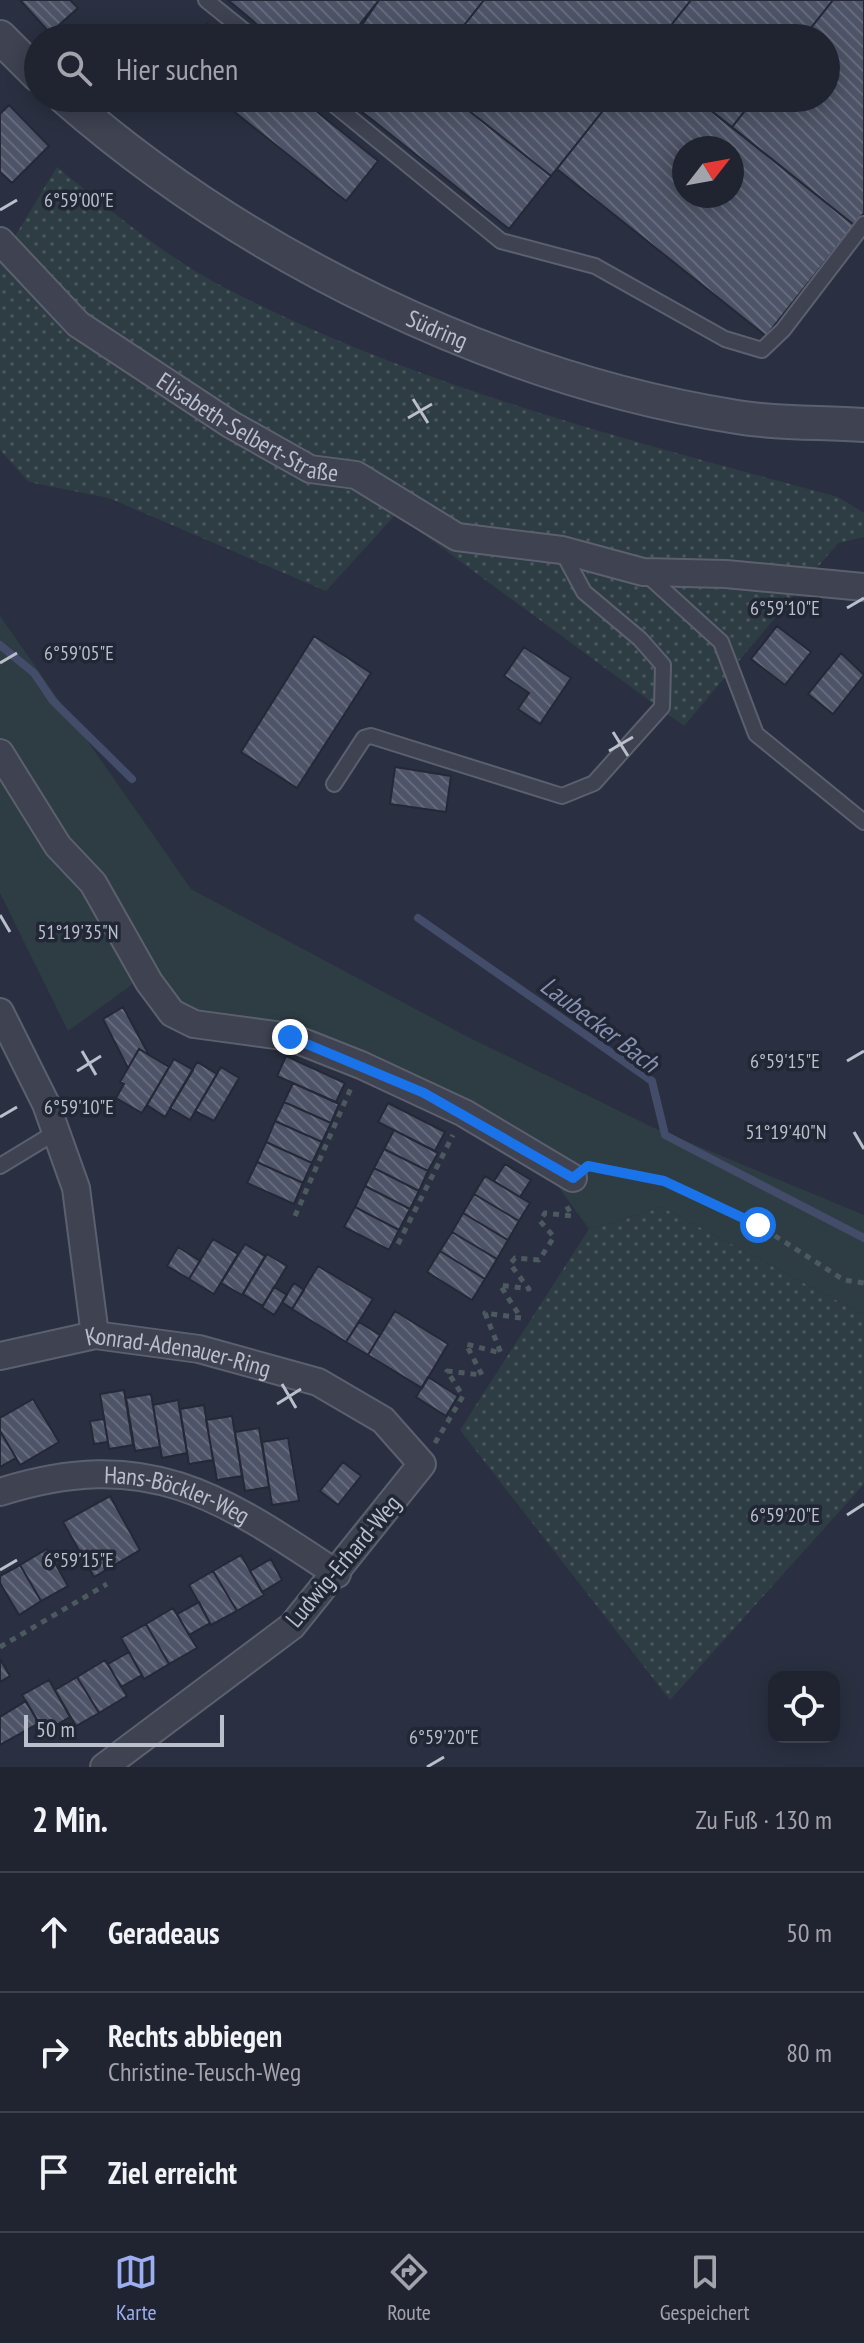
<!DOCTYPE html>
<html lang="de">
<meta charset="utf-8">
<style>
:root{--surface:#202431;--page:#282c39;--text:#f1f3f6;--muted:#a2a4ab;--line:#3d414d;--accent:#9caeef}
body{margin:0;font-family:"PT Sans Narrow",sans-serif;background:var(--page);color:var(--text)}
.controls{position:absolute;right:24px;bottom:24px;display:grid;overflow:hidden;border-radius:16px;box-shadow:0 4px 20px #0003}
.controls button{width:72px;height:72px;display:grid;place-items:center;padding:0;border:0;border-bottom:2px solid var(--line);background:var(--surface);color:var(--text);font:40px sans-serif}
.compass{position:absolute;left:672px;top:136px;width:72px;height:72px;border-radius:50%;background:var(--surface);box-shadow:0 4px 20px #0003;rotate:59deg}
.scale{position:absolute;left:24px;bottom:20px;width:200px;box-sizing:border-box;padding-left:8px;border:4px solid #bbbecb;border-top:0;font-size:22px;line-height:28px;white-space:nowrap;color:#bbbecb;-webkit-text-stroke:6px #222736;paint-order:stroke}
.stop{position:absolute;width:24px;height:24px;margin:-18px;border:6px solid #1a73e8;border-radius:50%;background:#fff}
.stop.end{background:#1a73e8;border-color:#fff;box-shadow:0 2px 8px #0008}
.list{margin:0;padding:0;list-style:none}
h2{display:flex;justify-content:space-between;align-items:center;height:104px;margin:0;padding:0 32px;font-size:34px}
h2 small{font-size:26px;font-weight:400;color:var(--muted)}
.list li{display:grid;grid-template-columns:52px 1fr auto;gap:24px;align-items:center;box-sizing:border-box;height:120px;padding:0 32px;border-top:2px solid var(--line)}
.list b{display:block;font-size:30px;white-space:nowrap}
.list p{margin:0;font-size:26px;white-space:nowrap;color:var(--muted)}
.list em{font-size:26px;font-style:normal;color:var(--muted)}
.icon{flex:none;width:44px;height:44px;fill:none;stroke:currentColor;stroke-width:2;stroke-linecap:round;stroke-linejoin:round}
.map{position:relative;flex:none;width:864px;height:1767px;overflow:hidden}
.search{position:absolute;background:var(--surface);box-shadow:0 4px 20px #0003;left:24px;right:24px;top:24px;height:88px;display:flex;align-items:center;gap:20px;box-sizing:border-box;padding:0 28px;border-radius:44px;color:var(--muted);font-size:30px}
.sheet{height:464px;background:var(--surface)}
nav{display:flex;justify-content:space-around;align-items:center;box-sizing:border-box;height:112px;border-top:2px solid var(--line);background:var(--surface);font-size:22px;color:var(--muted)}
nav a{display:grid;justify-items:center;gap:4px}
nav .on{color:var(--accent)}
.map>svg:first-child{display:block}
</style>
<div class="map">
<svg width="864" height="1767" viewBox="0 0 864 1767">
<defs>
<pattern id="grass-dots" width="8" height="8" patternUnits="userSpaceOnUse" patternTransform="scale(2)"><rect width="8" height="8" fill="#2d3d43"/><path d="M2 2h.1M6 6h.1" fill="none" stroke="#4a575d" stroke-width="1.8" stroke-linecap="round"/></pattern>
<pattern id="building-back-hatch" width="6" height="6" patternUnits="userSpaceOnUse" patternTransform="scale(2)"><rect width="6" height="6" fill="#4e5467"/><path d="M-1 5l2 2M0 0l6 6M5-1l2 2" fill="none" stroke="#666b7b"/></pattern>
</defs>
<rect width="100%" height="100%" fill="#2a3041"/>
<path fill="url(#grass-dots)" d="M57,167C111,211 166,258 229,290C421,388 632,441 838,497L864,513V537L838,543L684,726L396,514L326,591L109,498L29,482L0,450V261Z
M662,1207L864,1315V1484L670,1700L460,1430L589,1229Z"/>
<path fill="#2d3d43" d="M0,616L191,889L464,1035L652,1127L864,1215V1315L662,1207L589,1229L541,1163L283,1030L186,1015L137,981L68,1031L0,893Z"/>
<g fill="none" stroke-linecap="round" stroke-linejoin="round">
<path stroke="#434d6a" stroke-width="8" d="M0,645L34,673L53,701L132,779
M418,918L652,1081L665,1135L864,1238"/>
</g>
<path fill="url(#building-back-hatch)" stroke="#242938" stroke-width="2" fill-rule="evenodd" d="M20,0H70L78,8L50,33Z
M228,0H379L353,38H273Z
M379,0H484L454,38H378L360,24Z
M484,0H691L661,38H454Z
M691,0H833L803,38H661Z
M833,0H864V213L854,225L732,127L755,98H826V38H803Z
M207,24L224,38H196Z
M363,26L378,38H353Z
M217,98H300L378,161L346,201Z
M345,98H453L551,176L509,229Z
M453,98H613L551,176Z
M613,98H695L854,225L766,336L557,169ZM684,148H732V196H684Z
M695,98H755L732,127Z
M9,105L49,146L12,183L0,172V114Z
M777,626L811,652L785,685L751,659Z
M314,636L371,673L297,788L241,752Z
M524,647L571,678L540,724L518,709L529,693L504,676Z
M841,653L864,675L833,714L808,694Z
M395,767L451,776L446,812L390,804Z
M123,1007L149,1055L139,1049L128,1068L103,1019Z
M139,1049L169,1067L142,1113L116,1098L124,1084L120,1082Z
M286,1056L345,1083L336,1102L277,1076Z
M174,1059L193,1070L165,1117L147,1105Z
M197,1062L217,1074L190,1120L170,1108Z
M221,1067L239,1078L214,1121L195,1111Z
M293,1083L339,1104L331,1123L284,1102Z
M284,1102L331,1123L322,1142L275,1121Z
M388,1103L445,1132L435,1151L378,1122Z
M275,1121L322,1142L312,1163L266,1142Z
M394,1130L438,1153L428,1171L384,1149Z
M266,1142L312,1163L303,1183L257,1162Z
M384,1149L428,1171L419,1191L374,1168Z
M257,1162L303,1183L294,1204L247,1183Z
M505,1164L531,1180L520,1197L494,1181Z
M374,1168L419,1191L410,1209L365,1186Z
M485,1176L530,1203L519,1221L474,1194Z
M365,1186L410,1209L399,1230L355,1207Z
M474,1194L519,1221L508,1240L463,1213Z
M355,1207L399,1230L389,1250L344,1227Z
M463,1213L508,1240L497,1259L452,1232Z
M452,1232L497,1259L485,1279L440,1251Z
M213,1239L238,1254L214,1294L189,1279Z
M245,1244L265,1256L242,1295L221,1283Z
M178,1247L200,1261L189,1279L167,1266Z
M440,1251L485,1279L472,1300L427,1272Z
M267,1254L287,1266L263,1306L243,1294Z
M318,1266L373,1299L346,1342L292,1309Z
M294,1283L304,1290L292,1309L282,1302Z
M274,1287L287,1295L274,1315L262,1307Z
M395,1311L448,1344L422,1388L368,1355Z
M359,1322L380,1335L368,1355L346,1342Z
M428,1377L458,1396L446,1416L416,1397Z
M124,1390L133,1445L109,1449L100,1394Z
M151,1394L160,1447L135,1451L126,1398Z
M33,1399L59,1442L20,1465L0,1431V1418Z
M178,1400L187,1453L162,1458L153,1405Z
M204,1405L213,1460L189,1464L180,1409Z
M232,1416L242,1476L217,1480L206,1420Z
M104,1419L108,1442L94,1444L90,1421Z
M259,1428L269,1487L245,1491L235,1432Z
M0,1431L16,1458L0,1467Z
M288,1438L299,1501L272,1505L262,1442Z
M343,1462L361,1476L338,1505L320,1491Z
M110,1496L140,1550L94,1577L63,1522Z
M47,1549L68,1586L41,1601L20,1565Z
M241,1555L264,1595L237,1611L213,1571Z
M271,1559L282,1580L262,1592L250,1571Z
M20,1565L41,1601L19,1615L0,1583V1576Z
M213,1571L237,1611L211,1625L189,1585Z
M199,1602L210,1623L189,1635L177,1614Z
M173,1608L197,1648L169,1664L146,1624Z
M146,1624L169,1664L144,1679L121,1638Z
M129,1652L142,1675L121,1687L108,1664Z
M0,1659L10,1676L0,1682Z
M105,1660L127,1696L99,1713L77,1677Z
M77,1677L99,1713L76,1726L55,1690Z
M49,1680L70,1717L44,1732L22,1695Z
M26,1701L39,1723L0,1745V1717Z"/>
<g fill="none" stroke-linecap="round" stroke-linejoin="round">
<defs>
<path id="service" d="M206,0L253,38
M326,98L501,241L595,266L725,339L762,350L783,330L864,224
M645,573L721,642L756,734L864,822
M334,784L364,738L371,736L562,796L594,783L662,707L663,665L640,639L584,592L562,551
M0,1166L56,1132"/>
<g id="minor">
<path id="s1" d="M0,241L78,324L230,424L310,469L356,475L457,537L562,550L643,572L726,574L864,587"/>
<path d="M0,753L58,846L93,883L149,982L172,1013L194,1024L290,1037L361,1065L464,1113L573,1178"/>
<path d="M0,1012L46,1104L76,1188L95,1335"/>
<path id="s2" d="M0,1356L95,1335L199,1349L318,1382L383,1420L422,1464L292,1626L104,1767"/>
<path id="s3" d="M0,1492C146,1446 219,1495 337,1574"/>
</g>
<g id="tertiary">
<path d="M0,37L38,75"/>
<path id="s4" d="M65,98C247,257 497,379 737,417C778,424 822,422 864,425"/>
</g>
</defs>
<use href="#service" stroke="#5c606e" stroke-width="18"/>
<use href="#minor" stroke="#5c606e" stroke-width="30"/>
<use href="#tertiary" stroke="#5c606e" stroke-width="36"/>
<path stroke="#4c5a60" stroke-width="5" stroke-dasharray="6 6" stroke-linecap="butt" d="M597,1168L664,1181L758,1225L844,1280L864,1283
M295,1216L351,1088
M398,1244L453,1135
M435,1443L463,1396L447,1371L482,1375L466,1344L501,1353L485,1313L521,1318L500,1285L529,1289L510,1264L515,1258L539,1260L554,1237L540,1221L545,1213L572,1216L565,1203
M0,1647L107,1584"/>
<use href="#service" stroke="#3e4251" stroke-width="14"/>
<use href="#minor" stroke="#3e4251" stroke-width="26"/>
<use href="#tertiary" stroke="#3e4251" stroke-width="32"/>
</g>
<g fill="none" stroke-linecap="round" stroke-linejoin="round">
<path stroke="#1a73e8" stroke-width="10" d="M290,1037L424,1093L573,1178L588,1166L664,1181L758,1225"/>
</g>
<path fill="none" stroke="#bbbecb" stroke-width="3" d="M0,210L17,200M413,399L428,423M408,418L432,404M847,608L864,598M0,663L17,653M613,732L628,756M609,751L633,737M0,915L10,932M82,1051L96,1075M847,1061L864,1051M77,1071L101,1056M0,1117L17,1107M854,1132L864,1149M282,1384L296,1408M277,1404L301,1389M847,1515L864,1504M0,1570L17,1560M427,1767L444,1757"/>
<g text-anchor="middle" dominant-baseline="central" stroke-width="7" stroke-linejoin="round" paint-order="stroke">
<g font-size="24" fill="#bbbecb" stroke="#222736">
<text stroke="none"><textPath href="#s4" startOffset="440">Südring</textPath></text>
<text stroke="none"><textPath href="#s1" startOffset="314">Elisabeth-Selbert-Straße</textPath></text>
<text stroke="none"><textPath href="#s2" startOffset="182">Konrad-Adenauer-Ring</textPath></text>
<text stroke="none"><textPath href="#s3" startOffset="182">Hans-Böckler-Weg</textPath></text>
<text transform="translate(343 1561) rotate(-50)">Ludwig-Erhard-Weg</text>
</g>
<g font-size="26" font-style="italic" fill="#8690af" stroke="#222736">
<text transform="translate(600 1024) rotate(37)">Laubecker Bach</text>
</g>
</g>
<g font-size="20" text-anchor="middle" fill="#bbbecb" stroke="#222736" stroke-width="7" stroke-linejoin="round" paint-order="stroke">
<text x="79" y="207">6°59'00"E</text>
<text x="785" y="615">6°59'10"E</text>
<text x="79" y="660">6°59'05"E</text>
<text x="78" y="939">51°19'35"N</text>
<text x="785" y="1068">6°59'15"E</text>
<text x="79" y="1114">6°59'10"E</text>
<text x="786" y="1139">51°19'40"N</text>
<text x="785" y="1522">6°59'20"E</text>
<text x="79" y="1567">6°59'15"E</text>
<text x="444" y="1744">6°59'20"E</text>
</g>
</svg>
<div class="controls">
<button><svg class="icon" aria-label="locate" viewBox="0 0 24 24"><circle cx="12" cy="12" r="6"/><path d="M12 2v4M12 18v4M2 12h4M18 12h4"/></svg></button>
</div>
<svg class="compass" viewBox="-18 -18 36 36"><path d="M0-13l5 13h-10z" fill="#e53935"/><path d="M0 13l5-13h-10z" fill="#a2a4ab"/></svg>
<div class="scale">50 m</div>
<div class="stop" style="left:758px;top:1225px"></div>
<div class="stop end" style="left:290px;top:1037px"></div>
<div class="search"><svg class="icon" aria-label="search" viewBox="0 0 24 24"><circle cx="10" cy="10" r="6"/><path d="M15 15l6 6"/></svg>Hier suchen</div>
</div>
<section class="sheet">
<h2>2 Min.<small>Zu Fuß · 130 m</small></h2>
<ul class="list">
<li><svg class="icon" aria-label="ahead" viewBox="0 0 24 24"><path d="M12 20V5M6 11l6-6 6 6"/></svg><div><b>Geradeaus</b></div><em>50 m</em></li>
<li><svg class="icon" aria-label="right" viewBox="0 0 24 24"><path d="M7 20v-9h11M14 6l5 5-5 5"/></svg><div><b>Rechts abbiegen</b><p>Christine-Teusch-Weg</p></div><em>80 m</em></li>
<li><svg class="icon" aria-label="arrive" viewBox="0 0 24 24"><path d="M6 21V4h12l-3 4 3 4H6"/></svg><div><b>Ziel erreicht</b></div></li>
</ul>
</section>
<nav>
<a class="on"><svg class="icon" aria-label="map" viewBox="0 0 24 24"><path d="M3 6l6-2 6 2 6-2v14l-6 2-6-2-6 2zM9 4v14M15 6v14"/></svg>Karte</a>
<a><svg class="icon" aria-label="directions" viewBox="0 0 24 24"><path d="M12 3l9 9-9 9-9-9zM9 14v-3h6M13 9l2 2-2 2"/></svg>Route</a>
<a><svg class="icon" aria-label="saved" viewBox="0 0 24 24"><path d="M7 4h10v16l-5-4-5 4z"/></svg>Gespeichert</a>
</nav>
